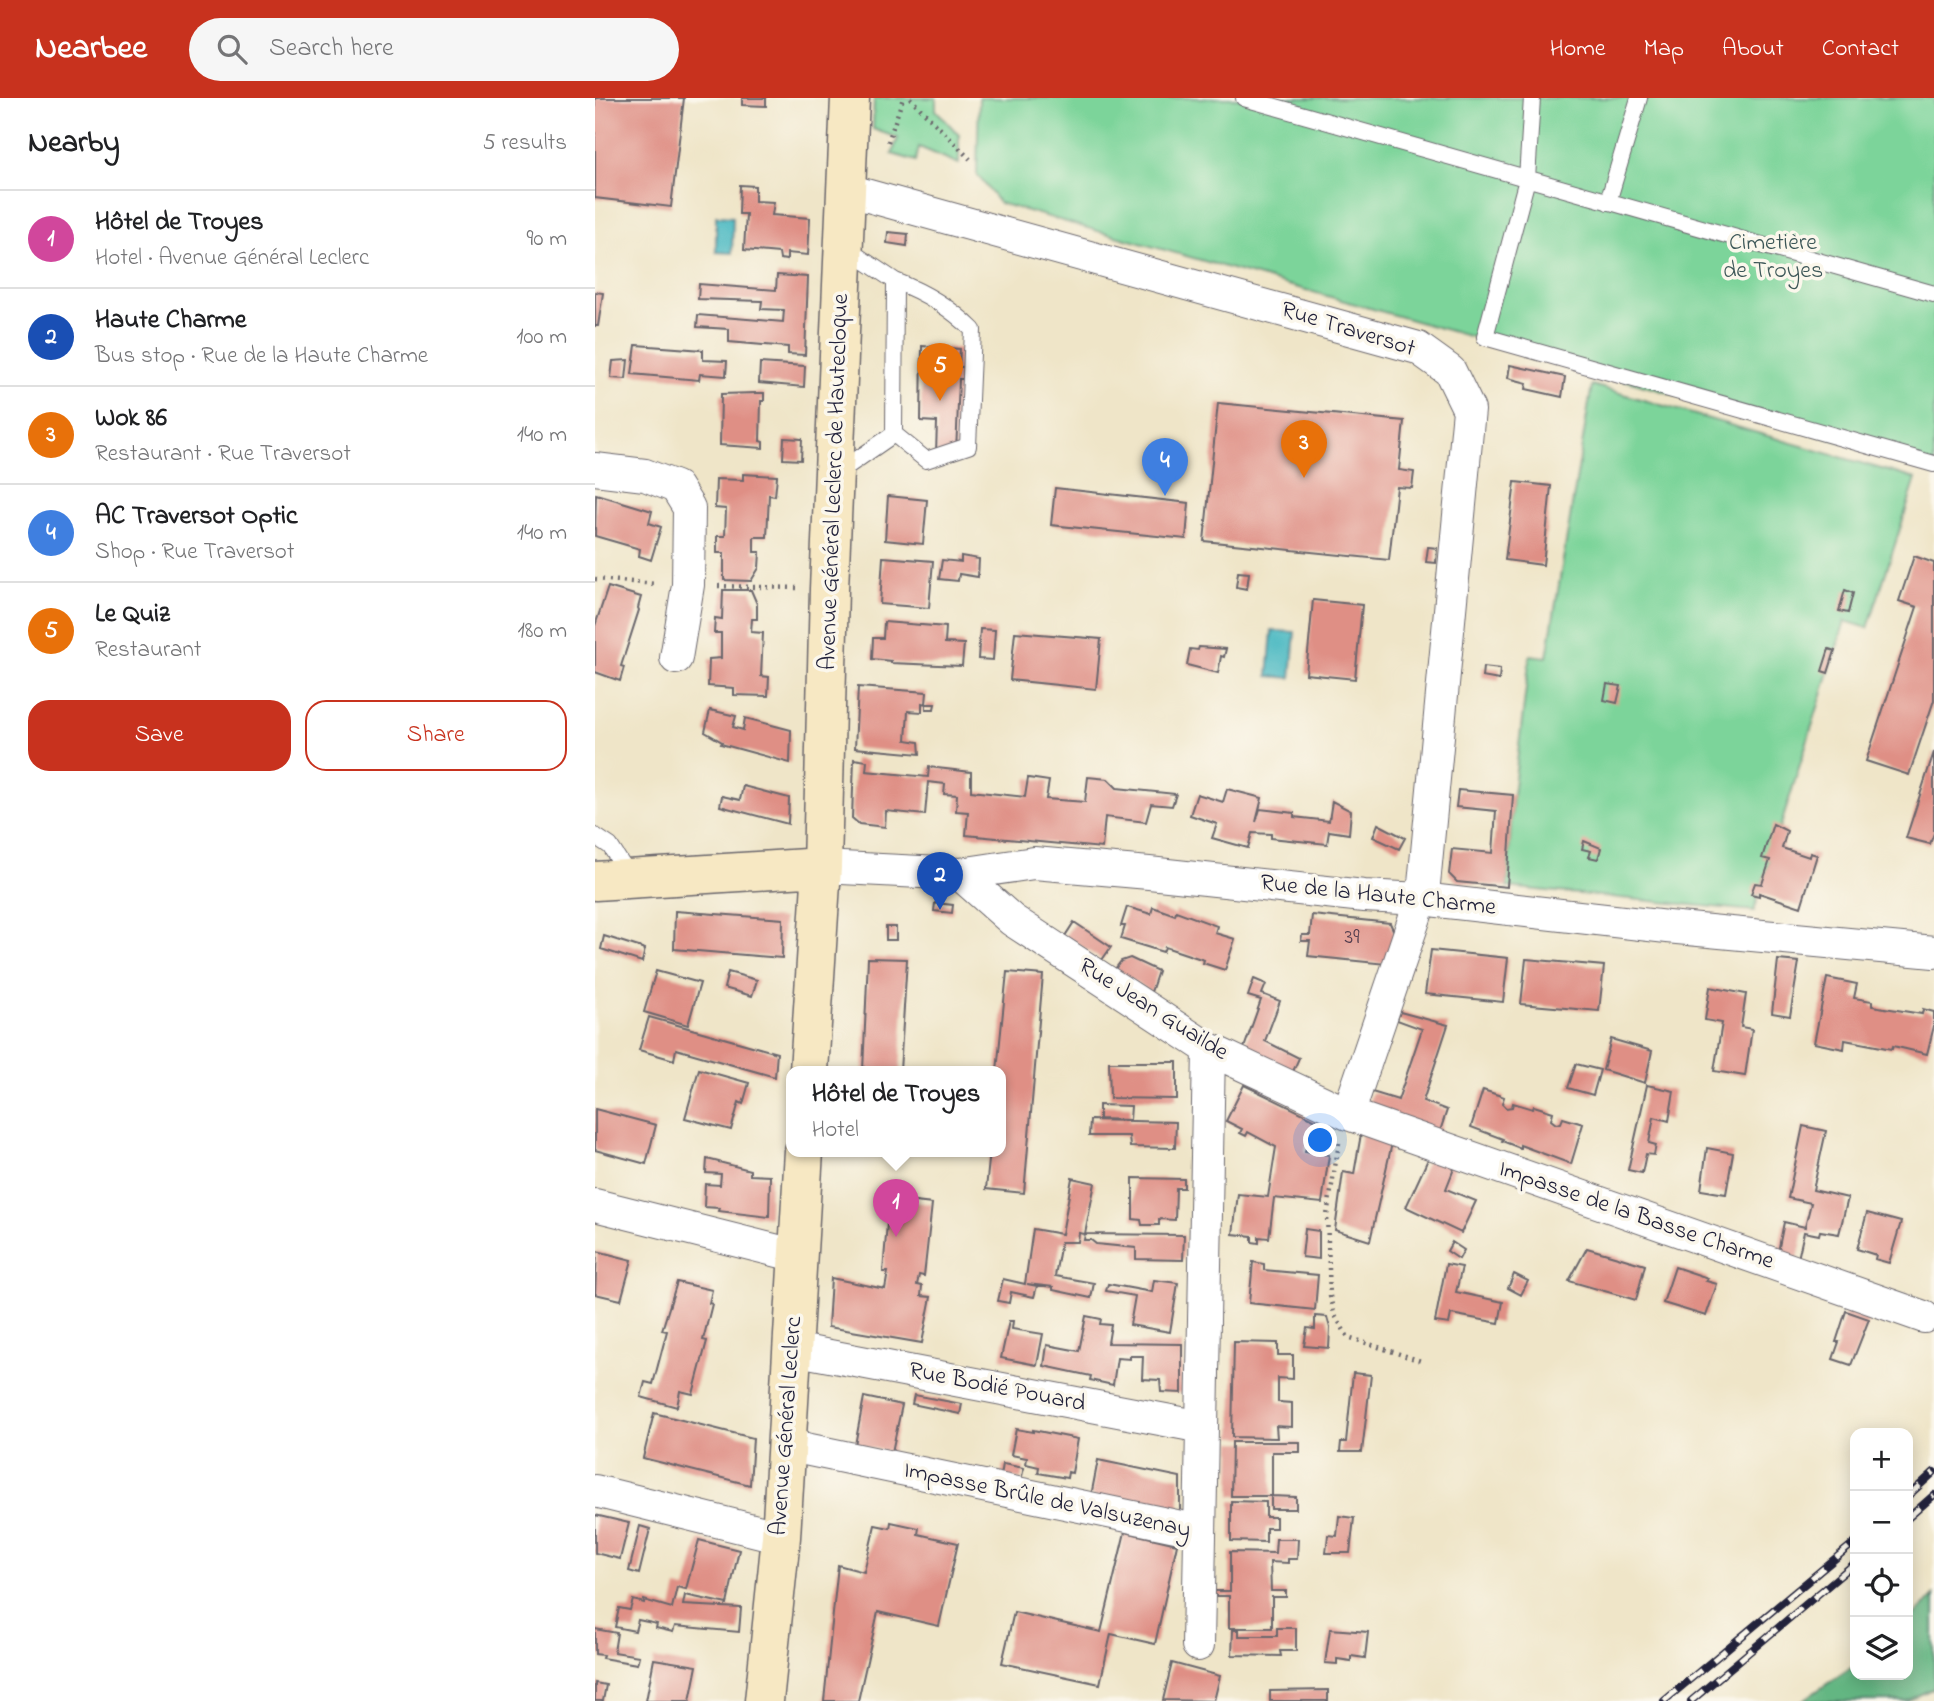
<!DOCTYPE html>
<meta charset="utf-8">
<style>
:root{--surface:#fff;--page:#f6f6f6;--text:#202124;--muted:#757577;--line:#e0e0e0;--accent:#c8321e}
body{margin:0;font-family:"Indie Flower",sans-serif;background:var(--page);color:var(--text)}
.controls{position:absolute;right:21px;bottom:21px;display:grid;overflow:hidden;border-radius:14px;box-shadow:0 4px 18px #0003}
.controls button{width:63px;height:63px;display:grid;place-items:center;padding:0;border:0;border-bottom:2px solid var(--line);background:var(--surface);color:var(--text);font:35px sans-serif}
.you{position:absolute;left:726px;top:1043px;width:24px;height:24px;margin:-18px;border:5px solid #fff;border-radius:50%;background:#1a73e8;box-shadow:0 0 0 10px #1a73e833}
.badge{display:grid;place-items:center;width:46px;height:46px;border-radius:50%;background:var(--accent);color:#fff;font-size:23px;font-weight:700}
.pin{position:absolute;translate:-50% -58px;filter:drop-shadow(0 2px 4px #0008)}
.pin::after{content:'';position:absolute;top:37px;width:24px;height:21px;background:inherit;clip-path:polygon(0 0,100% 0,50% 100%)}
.popup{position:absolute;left:191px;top:968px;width:220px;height:91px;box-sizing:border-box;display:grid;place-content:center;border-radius:14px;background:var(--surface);filter:drop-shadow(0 2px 5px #0005);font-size:23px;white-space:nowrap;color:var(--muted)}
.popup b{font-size:26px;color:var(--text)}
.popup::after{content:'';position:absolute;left:50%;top:100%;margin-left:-14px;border:14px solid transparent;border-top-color:var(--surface)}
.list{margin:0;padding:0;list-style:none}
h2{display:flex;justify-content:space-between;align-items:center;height:91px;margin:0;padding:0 28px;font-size:30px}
h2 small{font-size:23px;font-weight:400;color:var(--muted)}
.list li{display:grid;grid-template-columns:46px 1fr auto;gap:21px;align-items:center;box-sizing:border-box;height:98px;padding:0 28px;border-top:2px solid var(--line)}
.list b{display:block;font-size:26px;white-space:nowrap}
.list p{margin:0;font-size:23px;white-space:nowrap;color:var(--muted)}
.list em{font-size:23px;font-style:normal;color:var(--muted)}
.actions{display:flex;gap:14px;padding:21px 28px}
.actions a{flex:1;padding:16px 0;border:2px solid var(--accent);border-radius:21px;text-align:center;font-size:24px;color:var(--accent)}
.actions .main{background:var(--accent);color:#fff}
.icon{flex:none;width:38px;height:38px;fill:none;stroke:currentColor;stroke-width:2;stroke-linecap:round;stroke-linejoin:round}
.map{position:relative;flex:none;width:1339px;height:1603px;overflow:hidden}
header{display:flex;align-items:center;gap:42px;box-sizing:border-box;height:98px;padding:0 35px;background:var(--accent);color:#fff}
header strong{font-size:33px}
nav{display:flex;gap:38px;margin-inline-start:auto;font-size:24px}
.search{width:490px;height:63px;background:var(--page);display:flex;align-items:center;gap:18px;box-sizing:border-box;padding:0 24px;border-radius:38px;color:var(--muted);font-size:26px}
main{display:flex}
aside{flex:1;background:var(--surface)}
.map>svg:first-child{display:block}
</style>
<header>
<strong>Nearbee</strong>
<div class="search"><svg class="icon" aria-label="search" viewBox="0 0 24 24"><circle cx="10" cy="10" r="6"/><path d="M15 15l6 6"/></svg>Search here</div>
<nav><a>Home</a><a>Map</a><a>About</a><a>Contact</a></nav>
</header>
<main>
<aside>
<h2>Nearby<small>5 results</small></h2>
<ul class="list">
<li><span class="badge" style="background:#d1479c">1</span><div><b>Hôtel de Troyes</b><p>Hotel · Avenue Général Leclerc</p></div><em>90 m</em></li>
<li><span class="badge" style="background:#1a4fb4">2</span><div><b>Haute Charme</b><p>Bus stop · Rue de la Haute Charme</p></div><em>100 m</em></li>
<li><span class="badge" style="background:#e8710a">3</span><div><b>Wok 86</b><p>Restaurant · Rue Traversot</p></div><em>140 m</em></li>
<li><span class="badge" style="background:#3f7fe0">4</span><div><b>AC Traversot Optic</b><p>Shop · Rue Traversot</p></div><em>140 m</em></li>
<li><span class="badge" style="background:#e8710a">5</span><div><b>Le Quiz</b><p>Restaurant</p></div><em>180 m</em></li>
</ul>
<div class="actions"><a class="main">Save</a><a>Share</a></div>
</aside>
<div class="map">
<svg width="1339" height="1603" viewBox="0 0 1339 1603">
<rect width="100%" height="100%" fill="#fbf7ec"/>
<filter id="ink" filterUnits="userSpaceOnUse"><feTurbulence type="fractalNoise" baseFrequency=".0143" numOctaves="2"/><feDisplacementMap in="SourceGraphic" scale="14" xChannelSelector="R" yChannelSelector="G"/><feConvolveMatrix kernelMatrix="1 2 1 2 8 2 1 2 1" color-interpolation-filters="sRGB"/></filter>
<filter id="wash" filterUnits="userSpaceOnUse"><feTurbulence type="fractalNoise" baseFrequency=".00686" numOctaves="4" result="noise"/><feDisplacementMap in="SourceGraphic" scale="28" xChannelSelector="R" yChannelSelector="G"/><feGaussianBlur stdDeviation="1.57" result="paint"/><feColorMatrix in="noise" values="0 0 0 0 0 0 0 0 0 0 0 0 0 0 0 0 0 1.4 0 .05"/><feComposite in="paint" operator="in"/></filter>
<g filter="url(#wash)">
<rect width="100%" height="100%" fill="#efe5c8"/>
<path fill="#7bd49a" stroke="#4e7b6a" stroke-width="2" d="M279,0H341V12L364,37V66L324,49L321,63L297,56L303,40L278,31Z
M384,0H1339V370L404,105L382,76Z
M997,287L1321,381L1273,530L1250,523L1159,813L912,789L918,697L935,557L952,559Z"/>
<path fill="#64b682" stroke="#436c5e" stroke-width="2" d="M1339,1498V1590L1311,1603H1207L1260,1567V1577H1313V1524Z"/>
<path fill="#4bb9c2" stroke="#366e7e" stroke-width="2" d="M121,118L138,119L137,155L121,154Z
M677,533L700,534L696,580L673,578Z"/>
<g id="blocks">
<path fill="#df8f85" d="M0,0H89L76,109L0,100Z
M147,0H171V8L147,7Z
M145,87L160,88V103L179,104L177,117L215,120L213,157L192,155V162L185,161L184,155L149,152L151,116H144Z
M293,134L313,136L312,148L292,145Z
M182,177L213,179L210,257L193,256V249L134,244V231L102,229L103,217L188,224L189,212L166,211L167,203L103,201L104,186L181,192Z
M0,194L8,195L3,228H0Z
M41,247L108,252V262L132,263L131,278L105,276L104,282L37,276Z
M327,248L365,251L364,269H369L368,281H364L361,356L341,355L342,324L326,323Z
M33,262L31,281L16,280L18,263Z
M165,265L210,268L209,289L164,285Z
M915,267L970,279L967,299L931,291L932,285L913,280Z
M162,295H169V303H166L165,343L168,344V350L125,347L126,296Z
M623,305L809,323L804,372L819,374L817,390L802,389L794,462L609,443Z
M189,340L207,341L206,362L188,361Z
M148,376L182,378L180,398L174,397L172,439H159V454H165L164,470L156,483L129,482V455H122V438H130L131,411L120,410L121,381L148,382Z
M920,384L956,388L948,467L910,462Z
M460,390L594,405L591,441L456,427Z
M1,396L57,413L54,425L66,429L56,462L44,458L45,451L0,438Z
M293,398L332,402L328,446L290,442Z
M833,449L842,450L841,465L831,464Z
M366,458L384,461L383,479L364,476L363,483L344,481L347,462L366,464Z
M1319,458L1339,465V602L1314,677L1271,663L1322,509L1304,503Z
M288,459L338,463L334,510L285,506Z
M643,474L654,475L652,491L641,489Z
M13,489L46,499L43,510L44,512L26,568L29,569L25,583L0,574V528Z
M128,492H156L162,506V521H157L156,534L168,535L166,578L174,579L173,598L139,597V590L113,588L114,561L126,560V535H119L120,520L127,521Z
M1250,492L1258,495L1253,515L1244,513Z
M718,502L767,507L760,581L711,576Z
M289,524L351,529L350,545L369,546L367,568L296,565V563L277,561L278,540H288Z
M385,531L400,532L398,562L383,561Z
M420,534L506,541L501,591L415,582Z
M604,549L631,551L629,559L626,558L623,575L592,567L595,551L603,552Z
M1234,551L1240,553L1233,575L1227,573Z
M888,569L905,571L904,582L887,579Z
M1012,586L1026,588L1022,605L1009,602Z
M263,589L332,594L331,606H340L339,611H331V606L327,605V614L313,613L311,642L324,644L325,656L260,650Z
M115,612L141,618L138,629L148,632L150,620L196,632L195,665L126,646L127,644L110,634Z
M1339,654V735L1335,746L1311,740Z
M259,661L272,663L271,673L333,679L334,669L376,674V693L430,699L433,680L454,683L451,701L490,704L493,679L513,681L522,690L581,696L577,708L556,706L551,724L510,719L507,750L371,737L373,714L361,713L362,697L349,696L350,686L333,684L330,717L291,713L290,729L264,726L257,720Z
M148,688L194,700L193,726L125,708L127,698L145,702Z
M632,691L667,700L661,724L665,711L699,715V719L734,723L737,703L756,713L754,736L734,733L732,746L676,740V736L657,735L653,750L617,740L622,726L595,717L602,696L628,704Z
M863,692L918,697L912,789L862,784L854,776L857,751L898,755L901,713L861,709Z
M783,726L810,740L804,751L778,739Z
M1178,726L1192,733L1187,750L1214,759L1215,755L1222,757L1206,809L1164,795V798L1156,796L1160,785L1167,786L1175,762L1167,760Z
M989,743L1006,750L1003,761L994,759L996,753L987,751Z
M340,805L358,807L357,815L339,813Z
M532,809L556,816L558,809L580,817L581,813L622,828L620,835L640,841L630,872L608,865L609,862L570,849L568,854L526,841L530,828H526Z
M80,813L188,821L187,860L79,851Z
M717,817L795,825L800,836L791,866L713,858L715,843H706L707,837H715Z
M479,824L516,849L507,862L470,838Z
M291,829H301V842H291Z
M9,838L50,851L47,864L6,851Z
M836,852L913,860L908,904L830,896Z
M273,860L312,861L305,973H268Z
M535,860L563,873L556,894L520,871L526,863Z
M931,861L1009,868L1004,913L926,906Z
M1183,862L1204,864L1195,918L1177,915Z
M61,873L105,885L93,927L49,914Z
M133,874L162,882L157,898L129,890Z
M412,874L448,877L429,1095L391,1091L395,1053H406V973H402Z
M1232,880L1262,886L1259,900L1277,903V908L1327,916L1328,911L1339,914V928L1332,956L1298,948L1297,951L1250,942L1249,951L1219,945Z
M659,881L671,886L667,896L685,903L670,943L704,960L696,978L648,953L666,902L653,898Z
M1115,889L1151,896L1146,929L1157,931L1150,978L1119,973L1127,925L1110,922Z
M805,914L853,927L828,1003L852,1012L844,1036L772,1010L777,994L803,1002L827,931L802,922Z
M54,919L182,955L180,979L81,951L79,962L44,952Z
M1016,941L1057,953L1050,985L1008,972Z
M514,964H582V1001L515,1000Z
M981,966L1005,972L998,997L973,990Z
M104,971L154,985L148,1006L144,1004L136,1032L90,1020Z
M649,987L721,1022L710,1053L734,1057L727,1105L679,1100L674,1140L664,1139V1145L657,1144V1138L638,1136L643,1096L673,1099L681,1049L653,1034L651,1038L645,1035L647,1031L631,1023Z
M1052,987L1079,993L1074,1023L1059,1019L1054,1045L1061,1047L1059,1057L1051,1056L1047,1075L1033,1072Z
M888,992L909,999L907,1006L911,1010L917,1009L918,1005L938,1011L939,1008L958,1014L956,1022L961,1026L966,1025L968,1020L988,1026L976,1066L925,1047V1050L907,1043L908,1041L876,1029Z
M504,1007L536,1008L535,1022L504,1021Z
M0,1011L61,1027L51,1066L0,1052Z
M495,1022L581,1024L580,1050L535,1049L534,1038H494Z
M1208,1028L1231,1033L1218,1092L1253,1100L1244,1136L1225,1133L1224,1137L1209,1134L1203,1161L1183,1154L1189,1124L1210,1129L1216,1105L1193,1100Z
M766,1036L797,1045L775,1143L740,1132L748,1074L759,1076Z
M1112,1050L1138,1055L1131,1096L1106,1092Z
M834,1059L860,1068L851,1091L881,1103L866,1135L811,1109Z
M112,1061L155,1072V1077L175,1078L174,1119L123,1113L124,1110L109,1109L110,1086L125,1087L126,1076L111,1075Z
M477,1080L500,1085L490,1136L589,1137L588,1162L541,1161V1150L501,1146L496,1142H489L490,1136L484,1135L483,1144H466L460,1178L499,1185L496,1200L458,1192V1189L432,1186L442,1188L439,1199L416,1194L414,1205L403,1203L408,1181L430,1186L438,1131L467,1136Z
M538,1080L589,1081V1090H581L580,1122L564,1121V1127H547L546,1122L538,1121Z
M294,1101L337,1106L329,1178L324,1177L322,1187L327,1188L326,1198L336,1199L327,1245L233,1229L236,1180L290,1191L293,1174H288Z
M1272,1115L1306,1124L1294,1165L1280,1161L1281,1157L1262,1151Z
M710,1131L724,1133V1161L707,1159Z
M857,1144L869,1152L864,1161L852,1153Z
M992,1150L1050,1167L1041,1202L974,1183Z
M2,1153L37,1162L26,1202L0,1196Z
M658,1164L669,1166V1172L723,1177L720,1212L654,1205Z
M851,1166L867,1169L861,1194L908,1204L904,1225L856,1216L854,1226L840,1224Z
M1080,1169L1113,1180L1111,1183L1122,1186L1111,1218L1068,1205Z
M919,1176L933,1183L926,1197L913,1190Z
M559,1182L583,1185L575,1234L535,1227L540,1198L511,1193L513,1186L557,1194Z
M82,1184L117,1192L114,1205L117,1206L108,1242L112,1243L98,1296L85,1293L82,1309L46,1299L50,1284L58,1286L72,1233L67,1232Z
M1251,1213L1274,1221L1256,1267L1238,1261L1244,1244H1241Z
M491,1218L506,1221L505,1226L516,1227L513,1245L587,1246V1295L566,1294L565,1282L547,1281L548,1258H535V1261L522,1260L518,1287L495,1282L496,1278L449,1268L452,1247L484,1253Z
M720,1218L732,1219L735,1230L734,1250L709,1248L712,1230L720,1231Z
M414,1223H418L417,1231L448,1236L442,1267L406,1260Z
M639,1244L683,1245V1257H698V1281L683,1280V1304L697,1305V1329L681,1328L682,1340L637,1339Z
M758,1275L776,1277L767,1354H745L746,1344H751Z
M319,1297L367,1306L365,1316L317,1306Z
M269,1299L307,1307L297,1354L260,1347Z
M59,1315L158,1340L155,1387L48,1360Z
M421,1331L438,1334V1332L483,1341L477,1375L473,1374L472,1380L443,1375L444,1369L431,1366L432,1360L416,1357Z
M637,1344H705V1354H677V1398H636Z
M503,1362L585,1379V1417L496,1398Z
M408,1366L429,1370L426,1382L406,1378Z
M676,1398L701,1399V1411H676Z
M636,1403L671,1404V1419H681V1430H671V1444L636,1443Z
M0,1417L34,1425L25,1461L0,1455Z
M744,1418L759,1420L755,1455H731L733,1437L742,1438Z
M296,1424L324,1430L323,1436L363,1445L344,1528L283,1514L263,1603H229L243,1467L269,1474L280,1427L295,1430Z
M45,1428L55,1431L44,1476L34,1473Z
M530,1434L582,1446L560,1546L516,1536L505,1586L407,1565L419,1514L506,1534Z
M681,1441H703L702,1461H693V1465L675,1464L676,1493H691V1499H677V1530H634V1498H620V1493H635V1454L680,1455Z
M104,1442L144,1452L132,1506L90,1497L88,1507L146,1510L144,1534L80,1528L78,1534L61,1530L62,1526L43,1522L40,1533L20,1529L24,1510L35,1512L38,1502L49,1505V1502L77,1510L82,1489L91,1491Z
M682,1530H701V1553H685L686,1558L637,1557L638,1532H644V1538H682Z
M0,1531L22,1535L19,1554L44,1558L42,1566L7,1560L8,1557L0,1556Z
M735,1531L773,1534L770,1560L756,1558V1563L742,1561V1566L730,1565Z
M59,1561L102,1568L95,1603H51Z
M577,1565L625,1578L619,1603L568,1602Z
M0,1585L11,1587L8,1603H0Z
M733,1592V1603H675V1593Z"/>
</g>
</g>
<g filter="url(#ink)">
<use href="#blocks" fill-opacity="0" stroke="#6a666c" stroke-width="2"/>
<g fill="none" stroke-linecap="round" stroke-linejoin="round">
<defs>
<path id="lane" d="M649,0L1339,196
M937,0L932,81L890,239L1339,366
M1013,104L1044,0
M299,336L331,362L373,348L378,232C356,210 329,194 300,183
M241,376L299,336L300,183L249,149
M0,738L15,748L36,781"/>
<path id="street" d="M252,92L823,250L855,273L874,312L829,786L821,816L753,1016
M0,371L50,377L81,389L94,410L93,487L81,560
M227,769L365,776L439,765L554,775L769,798L826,801L1072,829L1339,854
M365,776L417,822L614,951L753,1016L1329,1219
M0,1107L203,1158
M198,1251L607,1329
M191,1347L605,1433
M0,1393L186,1439
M603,1547L614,951"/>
<path id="secondary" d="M0,783L227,769
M214,973L227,769L234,491L255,0
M169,1603L186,1439L209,1053"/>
</defs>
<use href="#lane" stroke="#6a666c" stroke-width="18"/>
<use href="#street" stroke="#6a666c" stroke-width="34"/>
<use href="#secondary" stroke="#6a666c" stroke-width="41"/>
<path stroke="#6a666c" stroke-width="4.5" stroke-dasharray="2 5" stroke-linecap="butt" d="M315,0L375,61
M293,44L308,0
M0,481L62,486
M123,488L202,490
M744,1045L732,1117L735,1198L739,1216L753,1239L829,1264"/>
<use href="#lane" stroke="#fff" stroke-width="16"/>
<use href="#street" stroke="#fff" stroke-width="32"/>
<use href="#secondary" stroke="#f7e8c3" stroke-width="38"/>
<defs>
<path id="rail" d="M1313,1398L1339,1374
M1313,1420L1339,1397
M1069,1603L1260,1444
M1096,1603L1260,1465"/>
</defs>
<use href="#rail" stroke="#22223b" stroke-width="8"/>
<use href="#rail" stroke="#fbf7ec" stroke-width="5" stroke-dasharray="16" stroke-linecap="butt"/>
</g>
</g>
<g text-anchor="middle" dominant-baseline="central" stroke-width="7" stroke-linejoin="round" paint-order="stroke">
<g font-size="21" fill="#513d4e">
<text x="757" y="840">39</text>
</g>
<g font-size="24" fill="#3d5758" stroke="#fbf7ec">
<text x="1178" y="145">Cimetière<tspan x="1178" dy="28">de Troyes</tspan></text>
</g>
<g font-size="24" fill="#22223b" stroke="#fbf7ec">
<text transform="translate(753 232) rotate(17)">Rue Traversot</text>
<text transform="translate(240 384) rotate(-88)">Avenue Général Leclerc de Hautecloque</text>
<text transform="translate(783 798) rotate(6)">Rue de la Haute Charme</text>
<text transform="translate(558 912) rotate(32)">Rue Jean Guailde</text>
<text transform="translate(1041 1118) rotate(19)">Impasse de la Basse Charme</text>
<text transform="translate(402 1290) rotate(11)">Rue Bodié Pouard</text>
<text transform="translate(192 1328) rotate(-86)">Avenue Général Leclerc</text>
<text transform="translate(452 1403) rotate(12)">Impasse Brûle de Valsuzenay</text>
</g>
</g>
</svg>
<div class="controls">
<button>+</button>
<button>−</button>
<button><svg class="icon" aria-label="locate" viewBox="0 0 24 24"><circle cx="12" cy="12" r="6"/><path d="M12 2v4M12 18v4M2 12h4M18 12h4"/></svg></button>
<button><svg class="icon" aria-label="layers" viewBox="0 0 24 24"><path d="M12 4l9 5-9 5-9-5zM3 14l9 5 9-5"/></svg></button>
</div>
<div class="you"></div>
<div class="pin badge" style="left:301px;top:1139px;background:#d1479c">1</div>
<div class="popup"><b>Hôtel de Troyes</b>Hotel</div>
<div class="pin badge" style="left:345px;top:812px;background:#1a4fb4">2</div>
<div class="pin badge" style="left:709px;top:380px;background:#e8710a">3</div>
<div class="pin badge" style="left:570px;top:398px;background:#3f7fe0">4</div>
<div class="pin badge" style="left:345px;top:303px;background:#e8710a">5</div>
</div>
</main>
